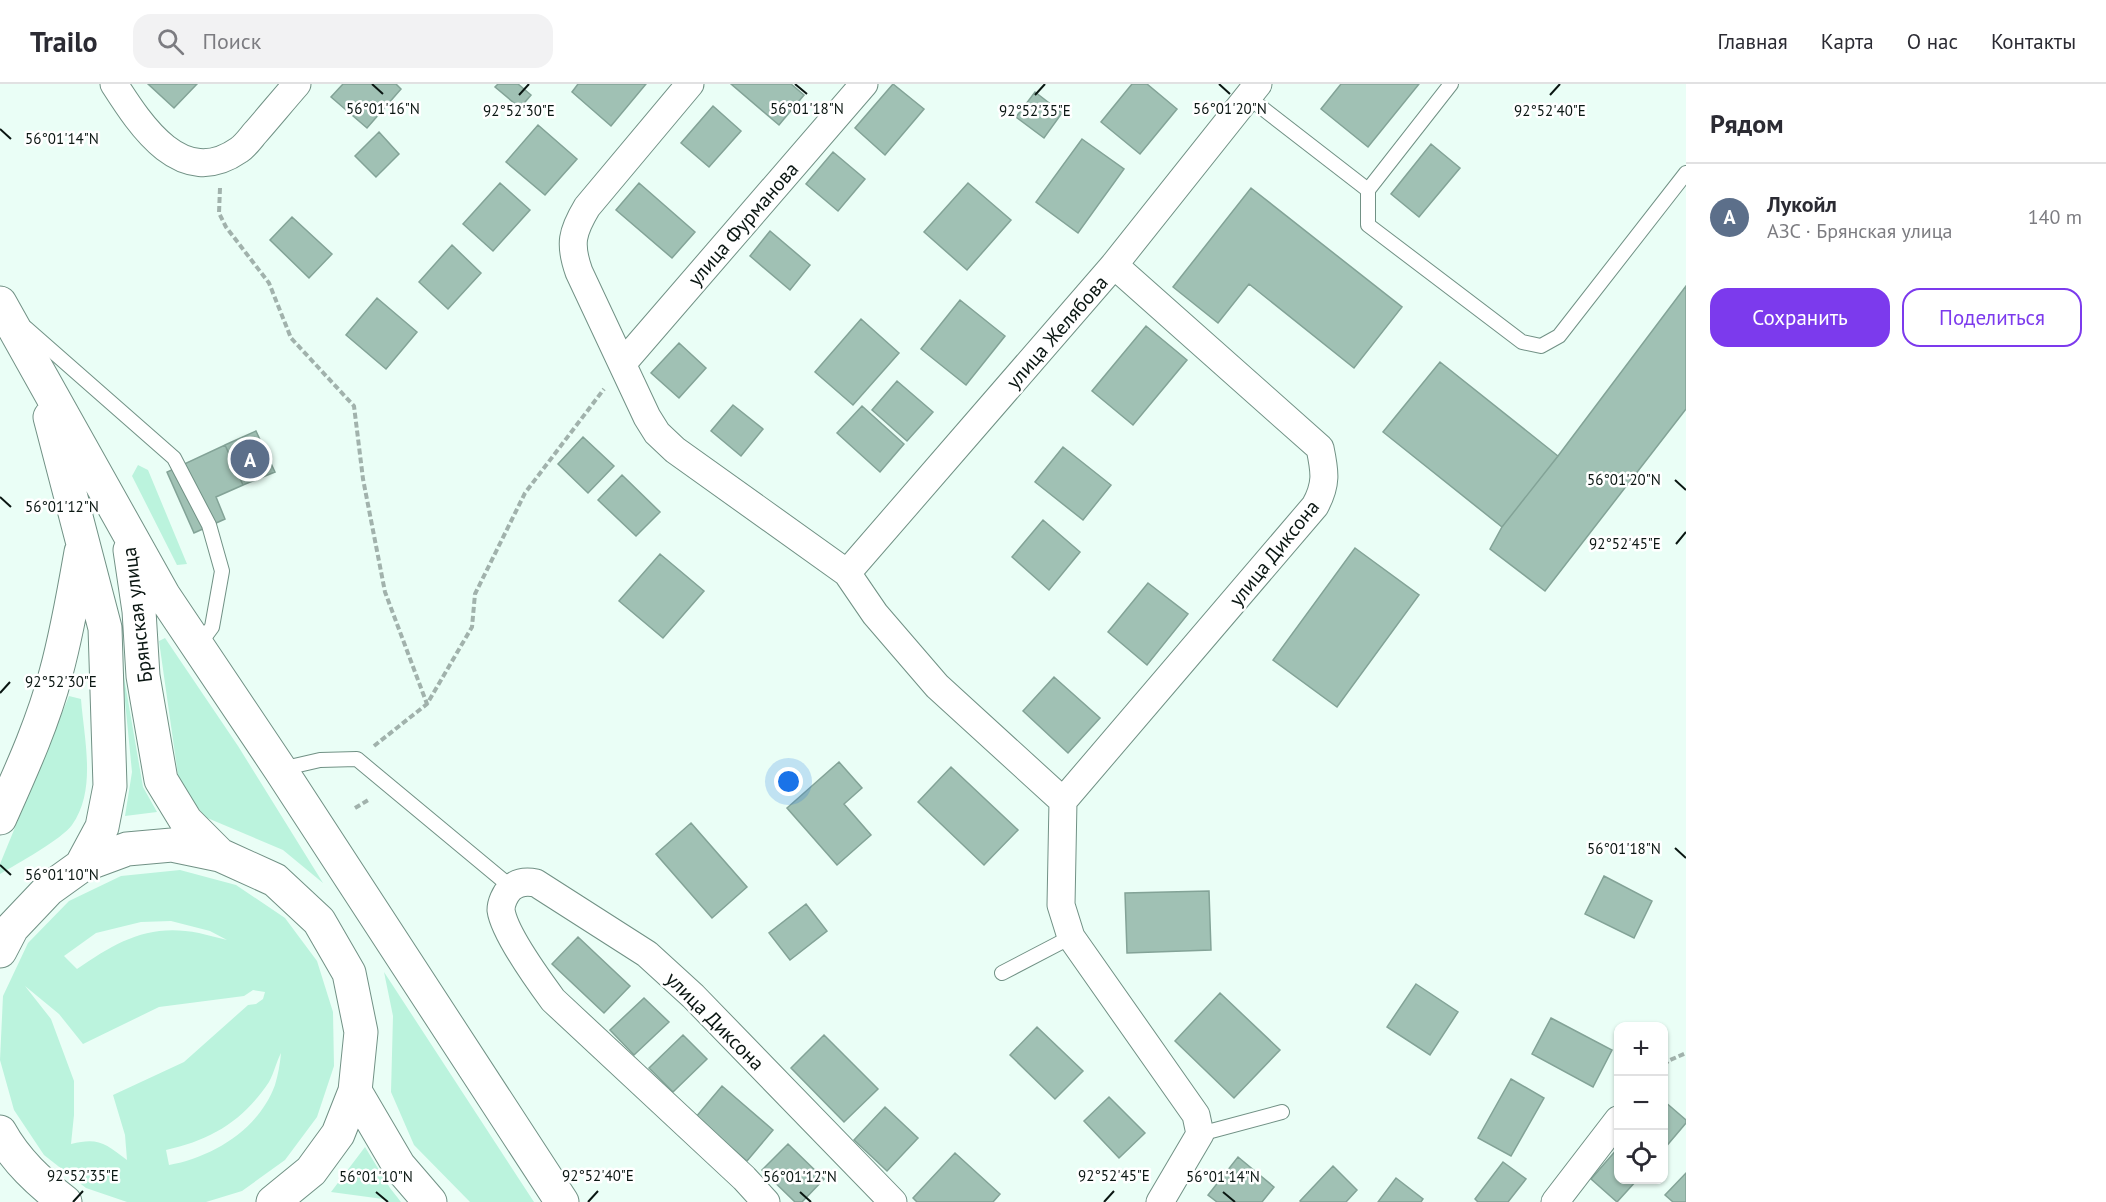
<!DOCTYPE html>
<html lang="ru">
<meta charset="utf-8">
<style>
:root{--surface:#fff;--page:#f2f2f3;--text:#2b2b33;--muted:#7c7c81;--line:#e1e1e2;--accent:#7c3aed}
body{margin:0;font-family:"PT Sans",sans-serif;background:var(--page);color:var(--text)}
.controls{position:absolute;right:18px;bottom:18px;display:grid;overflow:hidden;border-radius:12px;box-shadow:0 2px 4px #0004}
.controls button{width:54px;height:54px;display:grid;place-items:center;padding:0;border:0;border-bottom:2px solid var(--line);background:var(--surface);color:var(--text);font:30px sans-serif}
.you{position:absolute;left:789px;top:698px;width:21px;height:21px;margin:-15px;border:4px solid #fff;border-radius:50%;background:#1a73e8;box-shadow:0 0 0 9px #1a73e833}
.badge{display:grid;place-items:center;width:39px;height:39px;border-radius:50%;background:var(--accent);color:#fff;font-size:20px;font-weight:700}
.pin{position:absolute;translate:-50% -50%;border:3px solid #fff;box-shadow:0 2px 6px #0006}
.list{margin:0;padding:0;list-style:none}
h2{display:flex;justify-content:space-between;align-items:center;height:78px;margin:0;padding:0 24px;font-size:26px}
h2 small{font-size:20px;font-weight:400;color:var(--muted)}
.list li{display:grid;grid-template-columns:39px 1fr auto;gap:18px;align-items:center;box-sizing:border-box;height:108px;padding:0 24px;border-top:2px solid var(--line)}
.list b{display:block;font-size:22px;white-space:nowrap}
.list p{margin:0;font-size:20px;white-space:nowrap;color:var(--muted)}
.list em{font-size:20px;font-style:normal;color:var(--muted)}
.actions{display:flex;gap:12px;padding:18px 24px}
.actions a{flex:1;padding:14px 0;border:2px solid var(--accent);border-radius:18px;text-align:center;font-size:21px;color:var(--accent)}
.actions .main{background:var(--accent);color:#fff}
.icon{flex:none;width:33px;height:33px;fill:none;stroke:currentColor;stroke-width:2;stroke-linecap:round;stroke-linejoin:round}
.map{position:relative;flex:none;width:1686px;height:1118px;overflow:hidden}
header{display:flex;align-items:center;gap:36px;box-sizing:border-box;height:84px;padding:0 30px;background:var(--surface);border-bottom:2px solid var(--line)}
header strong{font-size:28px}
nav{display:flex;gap:33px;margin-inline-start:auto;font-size:21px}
.search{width:420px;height:54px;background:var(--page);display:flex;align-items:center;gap:15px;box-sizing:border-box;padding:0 21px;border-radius:18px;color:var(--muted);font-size:22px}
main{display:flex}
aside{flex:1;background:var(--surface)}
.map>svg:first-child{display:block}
</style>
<header>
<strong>Trailo</strong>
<div class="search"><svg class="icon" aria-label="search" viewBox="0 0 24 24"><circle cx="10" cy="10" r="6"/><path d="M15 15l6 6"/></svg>Поиск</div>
<nav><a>Главная</a><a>Карта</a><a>О нас</a><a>Контакты</a></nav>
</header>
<main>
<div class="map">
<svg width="1686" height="1118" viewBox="0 0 1686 1118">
<rect width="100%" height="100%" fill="#eafef6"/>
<path fill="#bbf3dd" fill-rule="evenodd" d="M138,381L148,386L187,480L177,481L132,392Z
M165,554L238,662L323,799L283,766L205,733L179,698L159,557Z
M121,576L143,703L157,728L125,732L132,688Z
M69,612L81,615C84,655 97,706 72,741C62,755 17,780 0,790V780Z
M180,786L236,801L285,834L317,877L333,928L334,982L317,1033L285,1076L242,1107L206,1118H127L86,1104L44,1071L14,1026L0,976L3,912L28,859L69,817L121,792ZM171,837L210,847L227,856C218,854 208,851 199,849C148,839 117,858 77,885L64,872L96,849L141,838ZM25,902L59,930L83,960L159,923L244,912L253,906L265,908L263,915L256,920L248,921L184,978L113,1011L125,1051L127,1076C105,1059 98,1053 71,1060L74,1031V997L51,935ZM281,969C280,980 278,991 275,1001C259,1045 213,1073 169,1081L166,1066C211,1056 243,1037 269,998C274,989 277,976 281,969Z
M384,888L534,1118H470L414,1061L391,1008L393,932Z
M365,1063L390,1104L401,1118H388L383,1115L331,1108Z"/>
<path fill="#a0c1b4" stroke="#83a397" stroke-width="1.5" d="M148,0H197L174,24Z
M343,0H396L401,5L367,44L331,13Z
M498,0H518L531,11L520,24L495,3Z
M578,0H646L611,42L572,8Z
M731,0H791L804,11L779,41Z
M893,0L924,25L885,71L855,44Z
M1132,0H1147L1177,25L1140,70L1101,38Z
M1341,0H1419L1368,63L1321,25Z
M1035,8L1062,29L1044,54L1016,33Z
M713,22L741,47L709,83L681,59Z
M538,41L577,75L545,111L506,78Z
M379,48L399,70L376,93L355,72Z
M1082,55L1124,85L1078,149L1036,118Z
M1431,60L1460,84L1419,133L1391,110Z
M833,68L865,95L838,127L806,100Z
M500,99L530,126L493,167L463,140Z
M639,99L695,148L672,174L616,126Z
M968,99L1011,136L967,186L924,148Z
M1251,104L1402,223L1354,284L1249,200L1218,239L1173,203Z
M292,133L332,170L309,194L270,156Z
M770,147L810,181L790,206L750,172Z
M452,161L481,189L448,225L419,198Z
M1686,202V325L1545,507L1490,465L1502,443L1558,372Z
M377,214L417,248L386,285L346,251Z
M960,216L1005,252L966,301L921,265Z
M861,235L899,269L853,321L815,288Z
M1146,242L1187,276L1133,341L1092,307Z
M679,259L706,284L679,314L651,289Z
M1440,278L1558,372L1502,443L1383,348Z
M897,297L933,328L907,357L872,326Z
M733,321L763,345L741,372L711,347Z
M862,322L904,360L880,388L837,349Z
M256,347L275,388L243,401L225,361Z
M583,353L614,382L588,409L558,380Z
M225,361L243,401L216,413L225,435L194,449L167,388Z
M1063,363L1111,401L1083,436L1035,398Z
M622,391L660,428L636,452L598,416Z
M1043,436L1080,468L1049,506L1012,473Z
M1355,464L1419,511L1337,623L1273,576Z
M660,470L704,507L663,554L619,517Z
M1148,499L1188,530L1147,581L1108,548Z
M1054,593L1100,634L1068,669L1023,627Z
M839,678L862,704L844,720L871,751L837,781L787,724Z
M951,683L1018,746L984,781L918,718Z
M691,739L747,803L712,834L656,770Z
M1604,792L1652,817L1634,854L1585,830Z
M1209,807L1211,866L1127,869L1125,809Z
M806,820L827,847L790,876L769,849Z
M578,853L630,902L604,929L552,880Z
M1416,900L1458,928L1430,971L1387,943Z
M1220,909L1280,966L1234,1014L1175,957Z
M644,914L669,938L634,971L610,946Z
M1551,934L1612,966L1593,1003L1532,970Z
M1037,943L1083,987L1055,1015L1010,971Z
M683,951L707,975L673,1008L649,984Z
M824,951L878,1005L844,1038L791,984Z
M1511,995L1544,1014L1511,1072L1478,1054Z
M722,1002L773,1046L747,1077L696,1033Z
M1109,1013L1145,1049L1119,1074L1084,1037Z
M1664,1017L1686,1036V1039L1664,1065Z
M885,1023L918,1054L887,1087L854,1056Z
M788,1060L824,1095L802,1118H795L762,1086Z
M1618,1064V1096H1637L1617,1118L1591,1095Z
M955,1069L1000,1110L993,1118H917L913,1114Z
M1238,1073L1274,1103L1262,1118H1217L1208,1111Z
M1503,1078L1526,1095L1508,1118H1478L1475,1115Z
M1333,1082L1357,1106L1346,1118H1301L1300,1117Z
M1686,1089V1118H1673L1665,1111Z
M1396,1094L1423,1115L1421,1118H1378Z"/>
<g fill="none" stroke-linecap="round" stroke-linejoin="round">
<defs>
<path id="service" d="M1451,0L1368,106V141L1522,258L1541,262L1559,252L1686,89
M1248,13L1368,106
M26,244L174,374L209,441L222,487L212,543L198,562
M281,685L320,676L357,675L511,803
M1002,889L1071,853
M1200,1050L1282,1028"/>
<path id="minor" d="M114,0C141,42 182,106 239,66C245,62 250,55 255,49C269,33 283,16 297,0
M690,0L587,123C572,148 569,160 579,188L647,333L657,349L675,366L847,489L875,530L937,602L1063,717L1061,821L1071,853L1196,1031L1200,1050L1160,1118
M623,279L864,0
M847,489L1114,181L1258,0
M1063,717L1315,422C1327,400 1325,388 1320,364L1114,181
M766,1118L744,1094L553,916C539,897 504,849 501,826C501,819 505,810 510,805C517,798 526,797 536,799L647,870L693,912L893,1118
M1555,1118L1618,1036"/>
<path id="primary" d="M0,219L164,512L280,685L562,1118
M50,333L105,544L110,702L102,743L81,782
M130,466L139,527L143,592L161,696L186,737L220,771
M0,734C21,687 43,639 56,589C67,549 74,508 81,468
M0,867L12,844L49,805L81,782L127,765L172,761L220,771L275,796L319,837L349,889L361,948L355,1007L338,1050L311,1087L273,1118
M355,1007L399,1082L430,1118
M0,1048C16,1077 39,1098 65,1118"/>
</defs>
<use href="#service" stroke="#719185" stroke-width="16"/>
<use href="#minor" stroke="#719185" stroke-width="29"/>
<use href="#primary" stroke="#719185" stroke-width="35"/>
<path stroke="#a1b2ac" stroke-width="4" stroke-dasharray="6 3" stroke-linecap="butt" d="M220,104L219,129L226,143L269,199L291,254L354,322L363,395L385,508L427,620
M374,662L427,620L472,543L475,510L525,409L604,305
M355,724L370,715
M1664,982L1668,977L1686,969"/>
<use href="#service" stroke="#fff" stroke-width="14"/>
<use href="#minor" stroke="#fff" stroke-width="27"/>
<use href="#primary" stroke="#fff" stroke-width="33"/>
</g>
<path fill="none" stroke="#0a1612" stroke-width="2" d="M372,0L383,10M795,0L807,10M1219,0L1230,10M519,11L529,0M1035,11L1045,0M1550,11L1560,0M0,45L11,55M1675,396L1686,406M0,413L11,423M1676,460L1686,448M0,609L10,598M1675,764L1686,774M0,781L11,791M376,1108L388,1118M800,1108L811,1118M1223,1108L1235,1118M73,1118L83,1107M588,1118L598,1107M1104,1118L1114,1107"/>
<g text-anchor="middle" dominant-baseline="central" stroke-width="5" stroke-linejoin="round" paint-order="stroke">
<g font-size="20" fill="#0a1612" stroke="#fff">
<text transform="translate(743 140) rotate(-49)">улица Фурманова</text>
<text transform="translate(1057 248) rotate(-49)">улица Желябова</text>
<text transform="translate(1274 469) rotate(-51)">улица Диксона</text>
<text transform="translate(137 531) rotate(-97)">Брянская улица</text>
<text transform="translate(715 937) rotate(45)">улица Диксона</text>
</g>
</g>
<g font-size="15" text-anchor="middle" fill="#0a1612" stroke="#fff" stroke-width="5" stroke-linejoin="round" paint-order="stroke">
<text x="383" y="30">56°01'16"N</text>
<text x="807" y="30">56°01'18"N</text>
<text x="1230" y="30">56°01'20"N</text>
<text x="519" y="32">92°52'30"E</text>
<text x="1035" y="32">92°52'35"E</text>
<text x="1550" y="32">92°52'40"E</text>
<text x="62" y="60">56°01'14"N</text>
<text x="1624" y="401">56°01'20"N</text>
<text x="62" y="428">56°01'12"N</text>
<text x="1625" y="465">92°52'45"E</text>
<text x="61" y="603">92°52'30"E</text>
<text x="1624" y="770">56°01'18"N</text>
<text x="62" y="796">56°01'10"N</text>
<text x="83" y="1097">92°52'35"E</text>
<text x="598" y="1097">92°52'40"E</text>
<text x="1114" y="1097">92°52'45"E</text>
<text x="376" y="1098">56°01'10"N</text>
<text x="800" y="1098">56°01'12"N</text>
<text x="1223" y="1098">56°01'14"N</text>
</g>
</svg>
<div class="controls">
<button>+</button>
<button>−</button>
<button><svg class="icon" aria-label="locate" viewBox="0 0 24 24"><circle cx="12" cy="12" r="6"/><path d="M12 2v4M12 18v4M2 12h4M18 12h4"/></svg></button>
</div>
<div class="you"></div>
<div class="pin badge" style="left:250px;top:375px;background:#5c6f8a">A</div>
</div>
<aside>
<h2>Рядом<small></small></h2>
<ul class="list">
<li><span class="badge" style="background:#5c6f8a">A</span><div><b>Лукойл</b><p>АЗС · Брянская улица</p></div><em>140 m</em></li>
</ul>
<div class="actions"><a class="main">Сохранить</a><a>Поделиться</a></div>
</aside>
</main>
